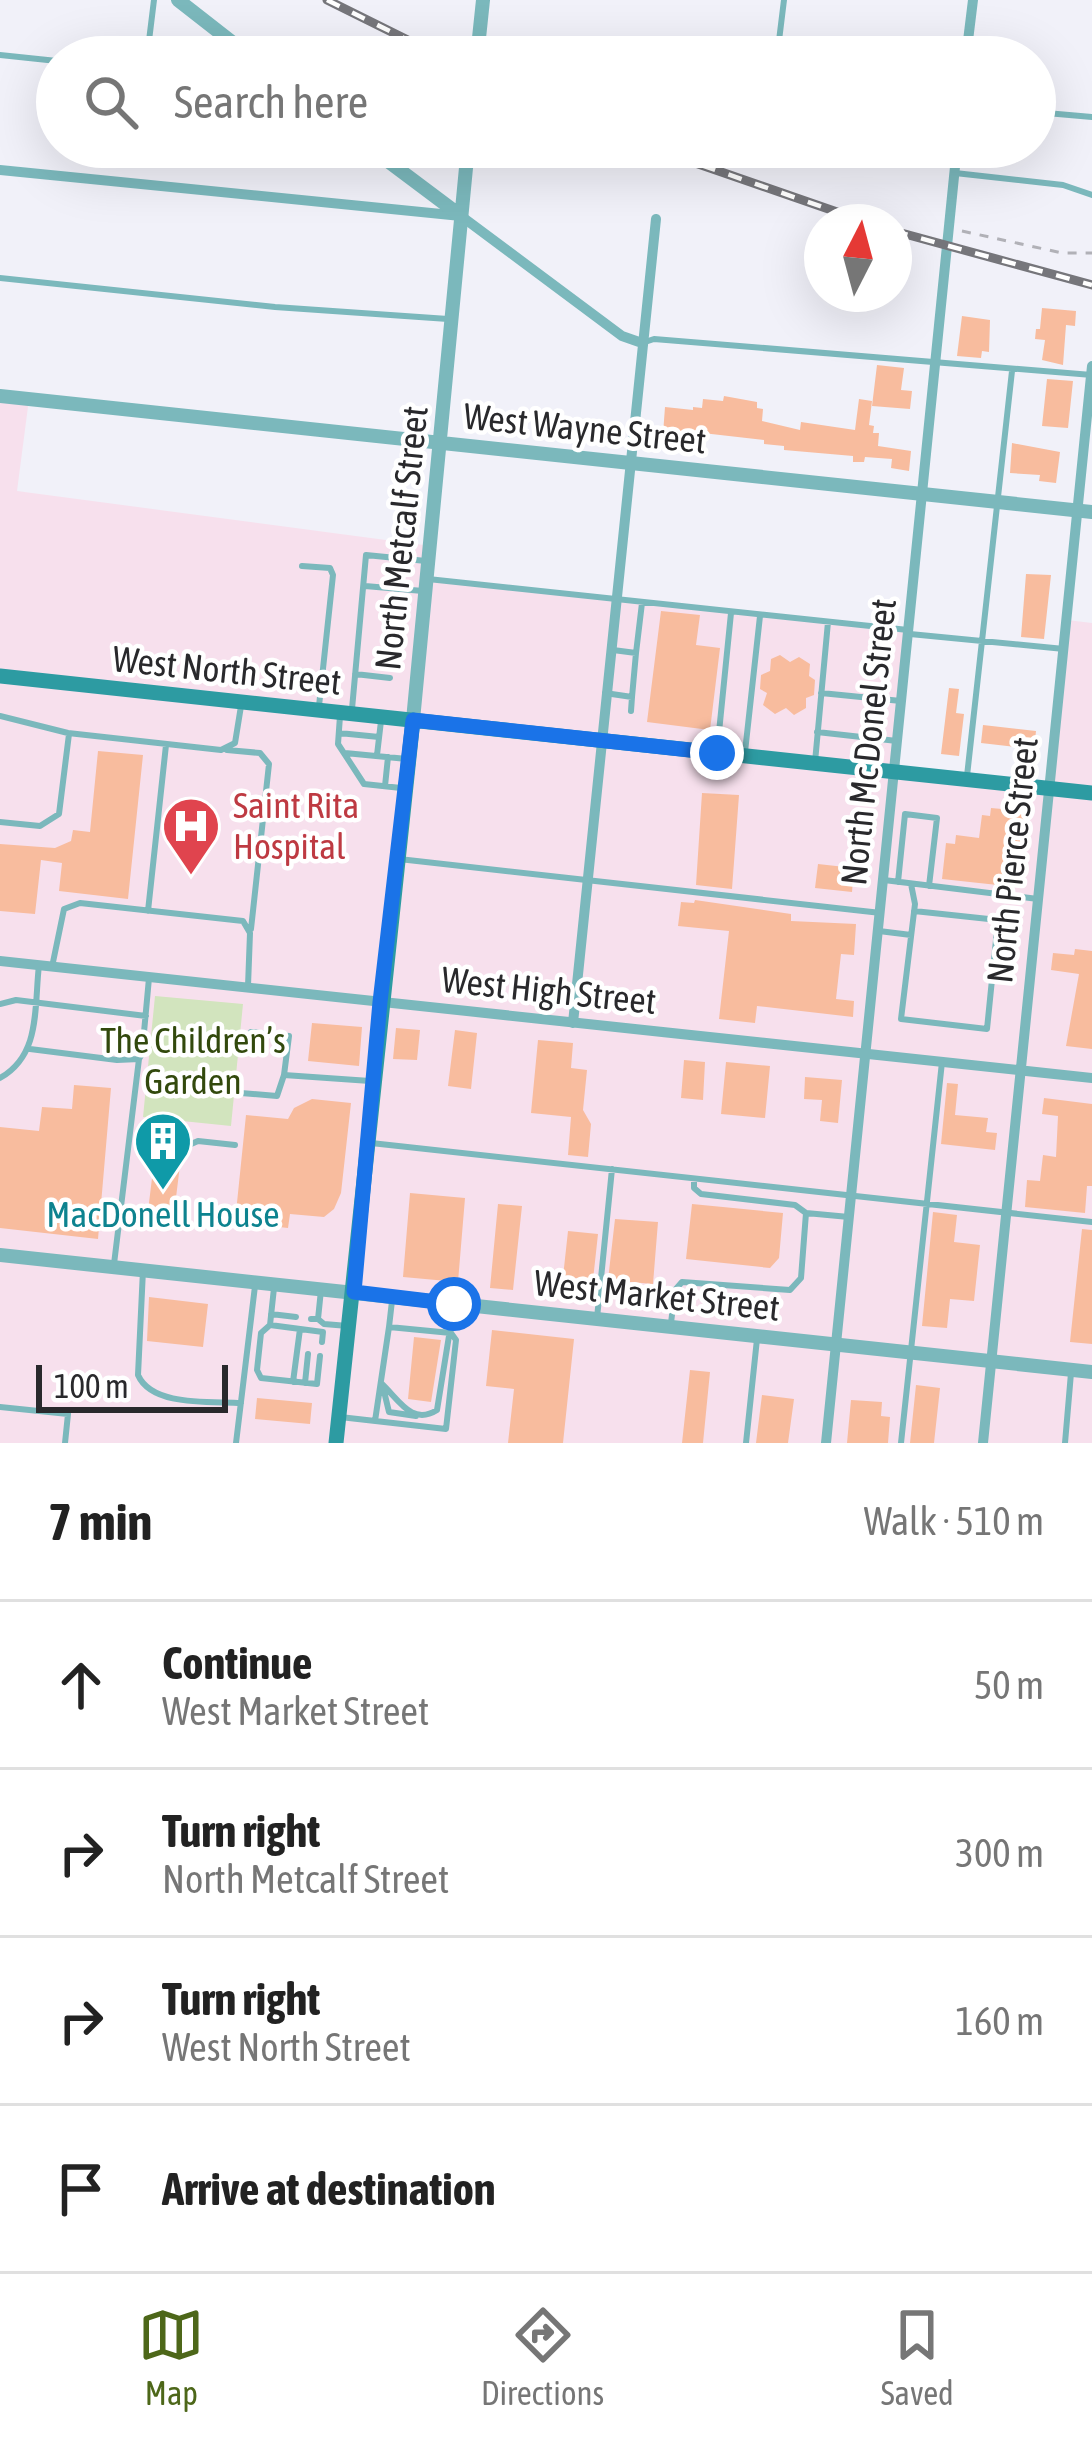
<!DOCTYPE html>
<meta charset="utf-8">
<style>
:root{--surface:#fff;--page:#f2f2f2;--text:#222;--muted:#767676;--line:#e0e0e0;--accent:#4d6719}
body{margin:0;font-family:"Asap Condensed",sans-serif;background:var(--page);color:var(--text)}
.compass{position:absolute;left:804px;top:204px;width:108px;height:108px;border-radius:50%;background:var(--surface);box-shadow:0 12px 48px #0002;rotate:6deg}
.scale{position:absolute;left:36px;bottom:30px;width:192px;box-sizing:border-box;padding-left:12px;border:6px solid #29292c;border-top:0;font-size:33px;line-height:42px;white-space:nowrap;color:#29292c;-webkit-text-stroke:9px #fff;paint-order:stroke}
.stop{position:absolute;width:36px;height:36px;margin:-27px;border:9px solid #1a73e8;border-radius:50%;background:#fff}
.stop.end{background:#1a73e8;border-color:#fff;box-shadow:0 3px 12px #0008}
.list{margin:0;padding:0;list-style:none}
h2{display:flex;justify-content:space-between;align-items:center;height:156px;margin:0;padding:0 48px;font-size:51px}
h2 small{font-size:39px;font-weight:400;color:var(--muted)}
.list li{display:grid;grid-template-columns:78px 1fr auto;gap:36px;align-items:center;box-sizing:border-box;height:168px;padding:0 48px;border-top:3px solid var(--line)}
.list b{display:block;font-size:45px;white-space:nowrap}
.list p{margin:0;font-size:39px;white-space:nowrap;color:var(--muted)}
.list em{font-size:39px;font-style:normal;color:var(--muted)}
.icon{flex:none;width:66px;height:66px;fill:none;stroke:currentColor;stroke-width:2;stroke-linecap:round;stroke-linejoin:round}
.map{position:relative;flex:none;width:1092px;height:1443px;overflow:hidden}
.search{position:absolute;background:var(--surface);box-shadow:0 12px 48px #0002;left:36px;right:36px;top:36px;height:132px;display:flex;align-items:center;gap:30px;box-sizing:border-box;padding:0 42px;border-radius:66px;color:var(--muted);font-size:45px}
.sheet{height:828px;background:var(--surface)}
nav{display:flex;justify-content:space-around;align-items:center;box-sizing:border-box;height:168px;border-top:3px solid var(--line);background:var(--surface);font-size:33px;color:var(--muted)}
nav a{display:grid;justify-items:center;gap:6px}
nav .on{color:var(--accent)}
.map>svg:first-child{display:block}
</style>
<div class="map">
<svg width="1092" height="1443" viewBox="0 0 1092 1443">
<rect width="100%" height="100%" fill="#f1f1f9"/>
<path fill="#f7e0ed" d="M0,396L29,399L17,491L431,546L429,577L910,631L896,771L1049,788L1067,620L1092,623V1443H0Z"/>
<path fill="#d2e4be" d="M155,996L243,1004L231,1126L143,1117Z"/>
<path fill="#f8bc9e" d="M1042,308L1076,311L1075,326L1066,325L1063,365L1042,360L1045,340L1035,339L1036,329H1040Z
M962,316L990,320L989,352L982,351L981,358L957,356Z
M877,365L904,368L901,390L912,391L910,409L872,406Z
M1047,379L1073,381L1068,428L1042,426Z
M724,396L757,402V408L763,409L762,421L800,430L801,422L855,430L859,399L872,401L869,425L874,426L873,433H879L878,446L911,451L909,471L891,468L892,459L865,457L864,462H853V456L784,450V446L764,444V440L685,431L684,437L663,434L665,407L693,410V407L702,408L703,399L723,401Z
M1012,443L1060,452L1056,483L1039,481L1040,475L1010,473Z
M1026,574L1051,575L1044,639L1021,637Z
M661,611L700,615L696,645L720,648L710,730L647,722Z
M780,655L790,662L799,657L810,664L809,676L815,680L814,695L806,698V708L794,715L786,708L775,714L763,705L767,693L760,689L761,675L770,671L771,659Z
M949,688L959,689L956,713L964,714L959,756L941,754Z
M983,725L1036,731L1034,749L981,743Z
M98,751L143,755L128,899L59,891L62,863L41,860L35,914L0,911V844L55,848L71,841L73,830L90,832Z
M702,793L739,795L732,889L696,885Z
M991,808L1024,811L1016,887L942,879L946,843L955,844L956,835L979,838L982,815L990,816Z
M818,864L854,868L852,892L815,888Z
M695,900L791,914V921L856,924L854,955L841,954L836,999L854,1001L853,1017L757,1006L755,1023L719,1019L729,931L678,926L681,902L694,903Z
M1075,949L1092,951V1049L1066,1046L1079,974L1051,970L1053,953L1074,955Z
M312,1023L362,1027L359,1066L308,1061Z
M396,1028L420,1030L417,1060L393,1059Z
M455,1030L477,1033L471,1089L448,1086Z
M538,1040L573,1043L571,1068L587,1070L583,1110L591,1124L588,1157L568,1155L571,1117L531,1113Z
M684,1060L705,1062L703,1100L681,1098Z
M726,1062L770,1066L765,1118L721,1114Z
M805,1077L842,1080L838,1123L820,1121L822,1100L804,1099Z
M947,1083L958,1084L955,1115L988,1118L986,1132L997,1133L995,1150L941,1144Z
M74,1085L111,1088L98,1239L0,1228V1127L39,1131L42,1107L72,1109Z
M1044,1098L1092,1104V1186H1087L1085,1213L1025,1207L1027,1180L1040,1181L1043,1155L1056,1157L1058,1116L1042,1114Z
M312,1099L351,1103L341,1193L334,1209L324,1217L290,1214L288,1228L235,1222L246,1115L288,1119L294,1108Z
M154,1162L180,1165L173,1222L147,1219Z
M410,1193L465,1198L458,1282L403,1277Z
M498,1204L522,1206L513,1290L490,1288Z
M692,1204L783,1213L779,1258L770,1268L686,1259Z
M933,1212L957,1215L954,1242L980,1245L974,1301L950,1299L947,1328L922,1326Z
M615,1219L658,1222L653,1284L608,1280Z
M1082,1229L1092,1230V1344L1070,1342Z
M568,1231L598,1234L593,1280L563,1277Z
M149,1297L208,1304L203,1347L147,1341Z
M492,1330L574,1339L563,1443H508L514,1389L486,1386Z
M414,1337L441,1340L431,1402L408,1399Z
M690,1370L710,1372L703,1443H682Z
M916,1385L940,1388L934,1443H910Z
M762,1395L794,1399L788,1443H756Z
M257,1398L312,1403L310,1424L255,1419Z
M851,1400L882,1402L881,1416L890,1417L888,1443H847Z"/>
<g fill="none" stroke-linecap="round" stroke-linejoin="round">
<path stroke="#b1b1b7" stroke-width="3" stroke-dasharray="9 9" stroke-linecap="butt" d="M962,231L1062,253H1092"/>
<path stroke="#7bb8bc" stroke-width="6" d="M0,55L57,61
M147,57L154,0
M777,57L784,0
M1035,112L1092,117
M955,173L1063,185L1092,195
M0,278L275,307L448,319
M645,342L654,339L1092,375
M302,566L330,568L333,575L319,706
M428,579L908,630
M365,586L423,591
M910,634L1064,649
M636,653L642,603
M355,674L390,678
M605,693L632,697L636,653L613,650
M821,693L901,701
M352,709L366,555L426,561
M631,711L632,697
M0,716L68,733L221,750L235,743L241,706
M340,716L338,744L364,784L401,788
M817,732L897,741
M339,733L379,737
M227,750L260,753L269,764L251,929
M717,752L731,613
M745,752L760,616
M345,753L407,759
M377,755L381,721
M815,762L828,622
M967,776L1012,371
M385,786L388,757
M0,822L40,826L59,814L69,734
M399,859L881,913
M884,880L1038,899
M898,882L905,814L937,818L929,886
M911,884L915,904L901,1019L987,1029L998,920L914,911
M148,911L166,745
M879,931L911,935
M52,967L64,909L80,903L243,921L250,933L248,986
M0,1004L16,1000L146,1016
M251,1032L289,1036L284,1075
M30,1049L117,1060L139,1059L142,1054L149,978
M0,1078C41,1055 34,1008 39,965
M241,1093L277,1096L284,1075L370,1081
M371,1143L1092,1222
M182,1148L198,1141L235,1145
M806,1213L849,1217
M114,1264L139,1059
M143,1270L138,1375C152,1407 211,1401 241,1403
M274,1288L270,1325L323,1332L322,1342
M271,1314L296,1317
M597,1318L612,1169
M311,1319H318L321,1290
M318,1319L324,1324L348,1326
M671,1323L675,1290L682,1282L790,1290L801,1278L806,1213L795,1205L701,1194L694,1188V1180
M270,1325L261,1333L257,1370L261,1378L317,1384L320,1356
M389,1327L392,1301
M293,1382L300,1329
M305,1383L308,1354
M382,1384C399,1400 412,1426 437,1410L454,1305
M383,1387L389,1412L416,1416
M0,1407L68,1414L65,1443
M340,1417L446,1429L456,1340L451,1333
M375,1421L389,1327L451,1333
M236,1443L255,1286
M746,1443L757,1339
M901,1443L942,1062
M1065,1443L1071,1373"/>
<path stroke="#7bb8bc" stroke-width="10" d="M966,57L973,0
M0,170L461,216L622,336L642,343
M0,961L1092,1078
M573,1023L656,219
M826,1443L957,147
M983,1443L1092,366"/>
<path stroke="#7bb8bc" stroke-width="14" d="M178,0L251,57
M477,57L483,0
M369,147L461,216
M0,396L1092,512
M413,720L468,147
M0,1255L1092,1372"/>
<path stroke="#2d9ba2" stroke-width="15" d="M0,676L1092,793
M336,1443L413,720"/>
<defs>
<path id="rail" d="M327,0L442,57
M649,147L866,222
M894,231L1092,285"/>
</defs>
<use href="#rail" stroke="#76767b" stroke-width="9"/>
<use href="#rail" stroke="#fff" stroke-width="4.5" stroke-dasharray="14" stroke-linecap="butt"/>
</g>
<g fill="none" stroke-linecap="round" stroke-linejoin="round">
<path stroke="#1a73e8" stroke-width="15" d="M454,1304L354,1292L380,1002L413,720L717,753"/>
</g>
<defs>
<symbol id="hospital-pin" viewBox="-11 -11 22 30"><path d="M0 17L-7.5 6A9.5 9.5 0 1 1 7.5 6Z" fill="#e0444e" stroke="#fff"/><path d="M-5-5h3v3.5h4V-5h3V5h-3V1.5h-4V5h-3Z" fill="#fff"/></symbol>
<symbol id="building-pin" viewBox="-11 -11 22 30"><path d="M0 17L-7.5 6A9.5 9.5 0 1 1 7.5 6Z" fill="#0f9aa8" stroke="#fff"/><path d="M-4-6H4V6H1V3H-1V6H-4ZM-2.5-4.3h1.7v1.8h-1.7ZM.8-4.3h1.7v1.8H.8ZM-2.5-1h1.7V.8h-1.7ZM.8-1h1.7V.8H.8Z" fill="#fff"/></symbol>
</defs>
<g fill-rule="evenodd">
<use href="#hospital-pin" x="158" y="793" width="66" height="90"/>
<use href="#building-pin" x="130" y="1108" width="66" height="90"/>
</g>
<g text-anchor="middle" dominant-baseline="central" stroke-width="9" stroke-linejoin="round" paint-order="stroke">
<g font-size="36" fill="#29292c" stroke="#fff">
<text transform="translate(585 428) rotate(6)">West Wayne Street</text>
<text transform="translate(401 538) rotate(-84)">North Metcalf Street</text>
<text transform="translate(227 670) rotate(6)">West North Street</text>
<text transform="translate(868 742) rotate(-84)">North Mc Donel Street</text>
<text transform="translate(1012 860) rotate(-84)">North Pierce Street</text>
<text transform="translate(549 990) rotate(6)">West High Street</text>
<text transform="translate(657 1295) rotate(6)">West Market Street</text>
</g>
<g font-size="36" fill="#be3a42" stroke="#fff" text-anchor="start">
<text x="233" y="805">Saint Rita<tspan x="233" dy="41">Hospital</tspan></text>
</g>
<g font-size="36" fill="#32490d" stroke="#fff">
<text x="193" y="1040">The Children’s<tspan x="193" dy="41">Garden</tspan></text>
</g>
<g font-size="36" fill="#0d838f" stroke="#fff">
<text x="163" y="1214">MacDonell House</text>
</g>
</g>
</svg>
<svg class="compass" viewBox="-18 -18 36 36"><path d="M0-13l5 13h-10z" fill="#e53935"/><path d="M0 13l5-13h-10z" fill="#767676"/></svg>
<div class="scale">100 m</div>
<div class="stop" style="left:454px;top:1304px"></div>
<div class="stop end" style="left:717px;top:753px"></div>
<div class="search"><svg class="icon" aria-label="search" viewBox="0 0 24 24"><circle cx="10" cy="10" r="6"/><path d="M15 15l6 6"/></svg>Search here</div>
</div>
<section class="sheet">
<h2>7 min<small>Walk · 510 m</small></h2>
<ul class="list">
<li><svg class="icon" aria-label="ahead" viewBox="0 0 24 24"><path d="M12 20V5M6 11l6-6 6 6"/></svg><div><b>Continue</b><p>West Market Street</p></div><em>50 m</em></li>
<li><svg class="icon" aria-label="right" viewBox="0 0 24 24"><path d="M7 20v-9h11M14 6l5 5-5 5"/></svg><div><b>Turn right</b><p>North Metcalf Street</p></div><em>300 m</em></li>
<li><svg class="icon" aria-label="right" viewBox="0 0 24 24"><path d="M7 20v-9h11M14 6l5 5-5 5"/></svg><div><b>Turn right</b><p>West North Street</p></div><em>160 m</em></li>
<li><svg class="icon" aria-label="arrive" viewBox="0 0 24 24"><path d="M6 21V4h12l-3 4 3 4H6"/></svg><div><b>Arrive at destination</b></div></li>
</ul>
</section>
<nav>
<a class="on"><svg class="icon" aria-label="map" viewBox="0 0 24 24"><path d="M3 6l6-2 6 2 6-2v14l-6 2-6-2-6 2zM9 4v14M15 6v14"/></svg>Map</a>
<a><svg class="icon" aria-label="directions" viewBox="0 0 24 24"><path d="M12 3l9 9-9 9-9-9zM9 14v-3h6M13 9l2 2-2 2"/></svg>Directions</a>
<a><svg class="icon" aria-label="saved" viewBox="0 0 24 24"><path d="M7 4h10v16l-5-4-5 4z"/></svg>Saved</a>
</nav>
